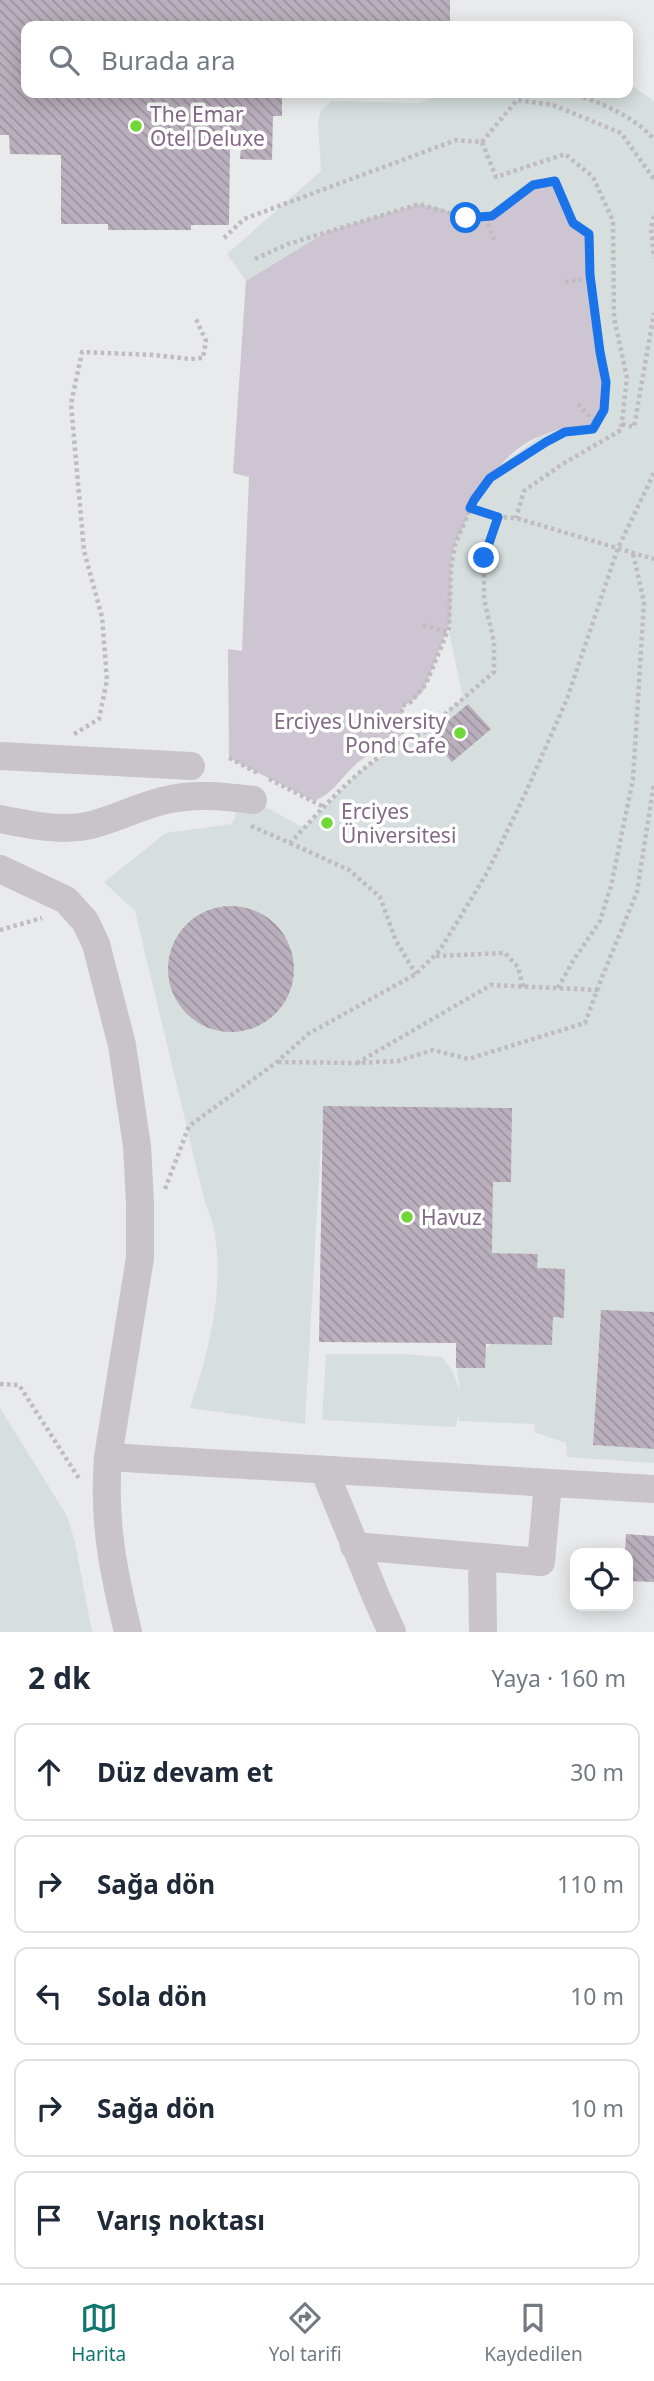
<!DOCTYPE html>
<html lang="tr">
<meta charset="utf-8">
<style>
:root{--surface:#fff;--page:#f2f2f3;--text:#1f2937;--muted:#747a83;--line:#e0e1e3;--accent:#0f766e}
body{margin:0;font-family:"Noto Sans",sans-serif;background:var(--page);color:var(--text)}
.controls{position:absolute;right:21px;bottom:21px;display:grid;overflow:hidden;border-radius:14px;box-shadow:0 4px 18px #0003}
.controls button{width:63px;height:63px;display:grid;place-items:center;padding:0;border:0;border-bottom:2px solid var(--line);background:var(--surface);color:var(--text);font:35px sans-serif}
.stop{position:absolute;width:21px;height:21px;margin:-16px;border:5px solid #1a73e8;border-radius:50%;background:#fff}
.stop.end{background:#1a73e8;border-color:#fff;box-shadow:0 2px 7px #0008}
.list{margin:0;padding:0;list-style:none}
h2{display:flex;justify-content:space-between;align-items:center;height:91px;margin:0;padding:0 28px;font-size:30px}
h2 small{font-size:23px;font-weight:400;color:var(--muted)}
.list li{display:grid;grid-template-columns:46px 1fr auto;gap:21px;align-items:center;box-sizing:border-box;height:98px;margin:0 14px 14px;padding:0 14px;border:2px solid var(--line);border-radius:14px}
.list b{display:block;font-size:26px;white-space:nowrap}
.list em{font-size:23px;font-style:normal;color:var(--muted)}
.icon{flex:none;width:38px;height:38px;fill:none;stroke:currentColor;stroke-width:2;stroke-linecap:round;stroke-linejoin:round}
.map{position:relative;flex:none;width:654px;height:1632px;overflow:hidden}
.search{position:absolute;background:var(--surface);box-shadow:0 4px 18px #0003;left:21px;right:21px;top:21px;height:77px;display:flex;align-items:center;gap:18px;box-sizing:border-box;padding:0 24px;border-radius:14px;color:var(--muted);font-size:26px}
.sheet{height:651px;background:var(--surface)}
nav{display:flex;justify-content:space-around;align-items:center;box-sizing:border-box;height:98px;border-top:2px solid var(--line);background:var(--surface);font-size:19px;color:var(--muted)}
nav a{display:grid;justify-items:center;gap:4px}
nav .on{color:var(--accent)}
.map>svg:first-child{display:block}
</style>
<div class="map">
<svg width="654" height="1632" viewBox="0 0 654 1632">
<defs>
<pattern id="building-back-hatch" width="6" height="6" patternUnits="userSpaceOnUse" patternTransform="scale(1.75)"><rect width="6" height="6" fill="#bab0bd"/><path d="M-1 5l2 2M0 0l6 6M5-1l2 2" fill="none" stroke="#9d939f"/></pattern>
</defs>
<rect width="100%" height="100%" fill="#f7f9f8"/>
<path fill="#e9eaeb" fill-rule="evenodd" d="M0,0H654V1632H0ZM26,26H628V93H26ZM575,1553H628V1606H575Z"/>
<path fill="#d6dede" d="M628,83L654,101V1313L601,1310L593,1445L654,1449V1463L567,1457L566,1443L534,1432L535,1424L459,1421L460,1412L455,1427L322,1420L326,1354H405L442,1357L453,1372L460,1392L457,1370L495,1341L552,1345L553,1317L563,1318L537,1268L538,1254L492,1253L493,1182L511,1181L512,1108L323,1106L305,1424L190,1408C208,1354 224,1293 215,1236C214,1223 208,1211 204,1199L135,911L104,882L166,833L231,824L235,819L236,798L253,800L304,828L361,770L410,738L423,733L463,698L449,632L451,568L455,545L470,508L500,465L542,435L565,428L605,377L597,330L590,260L573,223L533,185L492,216L326,232L246,281L227,254L321,171L318,121L321,110L332,101L420,103L442,93H628Z
M0,1408L67,1516L75,1542L92,1632H0Z"/>
<path fill="#cdc5d1" d="M555,181L573,223L589,234L590,275L597,337L606,382L601,411L592,425C576,427 560,428 545,434C505,448 478,490 463,527C460,534 456,540 454,547C448,571 453,596 450,621C449,627 426,686 423,691C417,698 410,702 402,707L401,725L406,731C394,743 379,748 364,758C345,770 336,793 314,801L229,758L228,649L242,651L249,477L233,473L246,281L326,232L419,204L442,209L466,218L492,216L533,185Z"/>
<path fill="url(#building-back-hatch)" d="M0,0H450V26H26V93H282V116H273L272,160L240,159L241,148H230L229,225H191V230H108V224H61V155L10,154L9,135H0Z
M468,704L491,729L452,762L429,737Z
M168 969a63 63 0 1 1 126 0a63 63 0 1 1-126 0Z
M323,1106L512,1108L511,1182H493L492,1253L538,1254L537,1268L565,1269L564,1318L553,1317L552,1345L486,1344L485,1368H456V1343L319,1342Z
M601,1310L654,1312V1449L593,1445Z
M626,1534L654,1536V1582L628,1581V1553H625Z"/>
<g fill="none" stroke-linecap="round" stroke-linejoin="round">
<path stroke="#c0bbc0" stroke-width="4.5" stroke-dasharray="3.5 3.5" stroke-linecap="butt" d="M570,93C600,102 632,115 654,139
M482,142L517,100L553,105L621,133L654,179
M654,216L651,228L654,258
M486,217L495,242
M224,238L244,219L456,140L482,142L496,177L565,154L593,177L613,221L614,318L627,378L621,430L561,465L524,491L516,518
M255,259L288,244L419,204L466,218L492,216L533,185L555,181L573,223L589,234L590,275L600,352L606,382L604,410L593,429L565,432L546,442L490,478L474,500L455,545L451,568L449,628L426,684L411,702L402,706L401,725L410,738
M565,282L591,278
M578,404L593,420
M622,424L634,427L654,313
M470,508L497,517L516,518L654,559
M423,625L447,632
M371,730L380,748
M74,734L99,719L107,680L102,617L84,551L71,404L82,352L154,355L190,359L203,358L206,341L196,319
M229,758L258,773
M269,779L324,807
M251,826L290,843C329,802 369,753 423,733L494,672V642L484,599V558L497,517
M290,843L349,870L380,897L396,941L416,974
M0,930L42,918
M436,956L505,953L518,967L523,987
M558,988L573,961L600,921L611,886L633,779L644,602L633,553
M278,1062L357,1063L398,1061L433,1050L468,1059L585,1023L602,977L637,892L654,783
M357,1063L491,985L598,990
M165,1189L189,1126L277,1062L308,1034L416,974L440,950L487,873L526,792L567,699L618,548L654,473
M0,1384L19,1385L80,1480"/>
<path stroke="#c9c3ca" stroke-width="28" d="M0,756L191,766
M0,819C29,825 62,832 91,825C115,819 138,807 162,801C193,793 222,796 253,800
M0,869L66,900L85,921L96,944L122,1045L137,1146L140,1203V1258L108,1457
M324,1470L377,1599L392,1632
M354,1546L541,1562L548,1483
M482,1557L483,1632
M128,1632C113,1570 103,1522 108,1457L654,1489"/>
</g>
<g fill="none" stroke-linecap="round" stroke-linejoin="round">
<path stroke="#1a73e8" stroke-width="9" d="M466,218L492,216L533,185L555,181L573,223L589,234L590,275L600,352L606,382L604,410L593,429L565,432L546,442L490,478L474,500L470,508L498,517L484,558"/>
</g>
<g fill="#6fd838" stroke="#fff" stroke-width="2.5">
<circle cx="136" cy="126" r="7"/>
<circle cx="460" cy="733" r="7"/>
<circle cx="327" cy="823" r="7"/>
<circle cx="407" cy="1217" r="7"/>
</g>
<g text-anchor="middle" dominant-baseline="central" stroke-width="7" stroke-linejoin="round" paint-order="stroke">
<g font-size="21" fill="#826a86" stroke="#fff" text-anchor="start">
<text x="150" y="114">The Emar<tspan x="150" dy="24">Otel Deluxe</tspan></text>
<text x="446" y="721" text-anchor="end">Erciyes University<tspan x="446" dy="24">Pond Cafe</tspan></text>
<text x="341" y="811">Erciyes<tspan x="341" dy="24">Üniversitesi</tspan></text>
<text x="421" y="1217">Havuz</text>
</g>
</g>
</svg>
<div class="controls">
<button><svg class="icon" aria-label="locate" viewBox="0 0 24 24"><circle cx="12" cy="12" r="6"/><path d="M12 2v4M12 18v4M2 12h4M18 12h4"/></svg></button>
</div>
<div class="stop" style="left:466px;top:218px"></div>
<div class="stop end" style="left:484px;top:558px"></div>
<div class="search"><svg class="icon" aria-label="search" viewBox="0 0 24 24"><circle cx="10" cy="10" r="6"/><path d="M15 15l6 6"/></svg>Burada ara</div>
</div>
<section class="sheet">
<h2>2 dk<small>Yaya · 160 m</small></h2>
<ul class="list">
<li><svg class="icon" aria-label="ahead" viewBox="0 0 24 24"><path d="M12 20V5M6 11l6-6 6 6"/></svg><div><b>Düz devam et</b></div><em>30 m</em></li>
<li><svg class="icon" aria-label="right" viewBox="0 0 24 24"><path d="M7 20v-9h11M14 6l5 5-5 5"/></svg><div><b>Sağa dön</b></div><em>110 m</em></li>
<li><svg class="icon" aria-label="left" viewBox="0 0 24 24"><path d="M17 20v-9H6M10 6l-5 5 5 5"/></svg><div><b>Sola dön</b></div><em>10 m</em></li>
<li><svg class="icon" aria-label="right" viewBox="0 0 24 24"><path d="M7 20v-9h11M14 6l5 5-5 5"/></svg><div><b>Sağa dön</b></div><em>10 m</em></li>
<li><svg class="icon" aria-label="arrive" viewBox="0 0 24 24"><path d="M6 21V4h12l-3 4 3 4H6"/></svg><div><b>Varış noktası</b></div></li>
</ul>
</section>
<nav>
<a class="on"><svg class="icon" aria-label="map" viewBox="0 0 24 24"><path d="M3 6l6-2 6 2 6-2v14l-6 2-6-2-6 2zM9 4v14M15 6v14"/></svg>Harita</a>
<a><svg class="icon" aria-label="directions" viewBox="0 0 24 24"><path d="M12 3l9 9-9 9-9-9zM9 14v-3h6M13 9l2 2-2 2"/></svg>Yol tarifi</a>
<a><svg class="icon" aria-label="saved" viewBox="0 0 24 24"><path d="M7 4h10v16l-5-4-5 4z"/></svg>Kaydedilen</a>
</nav>
